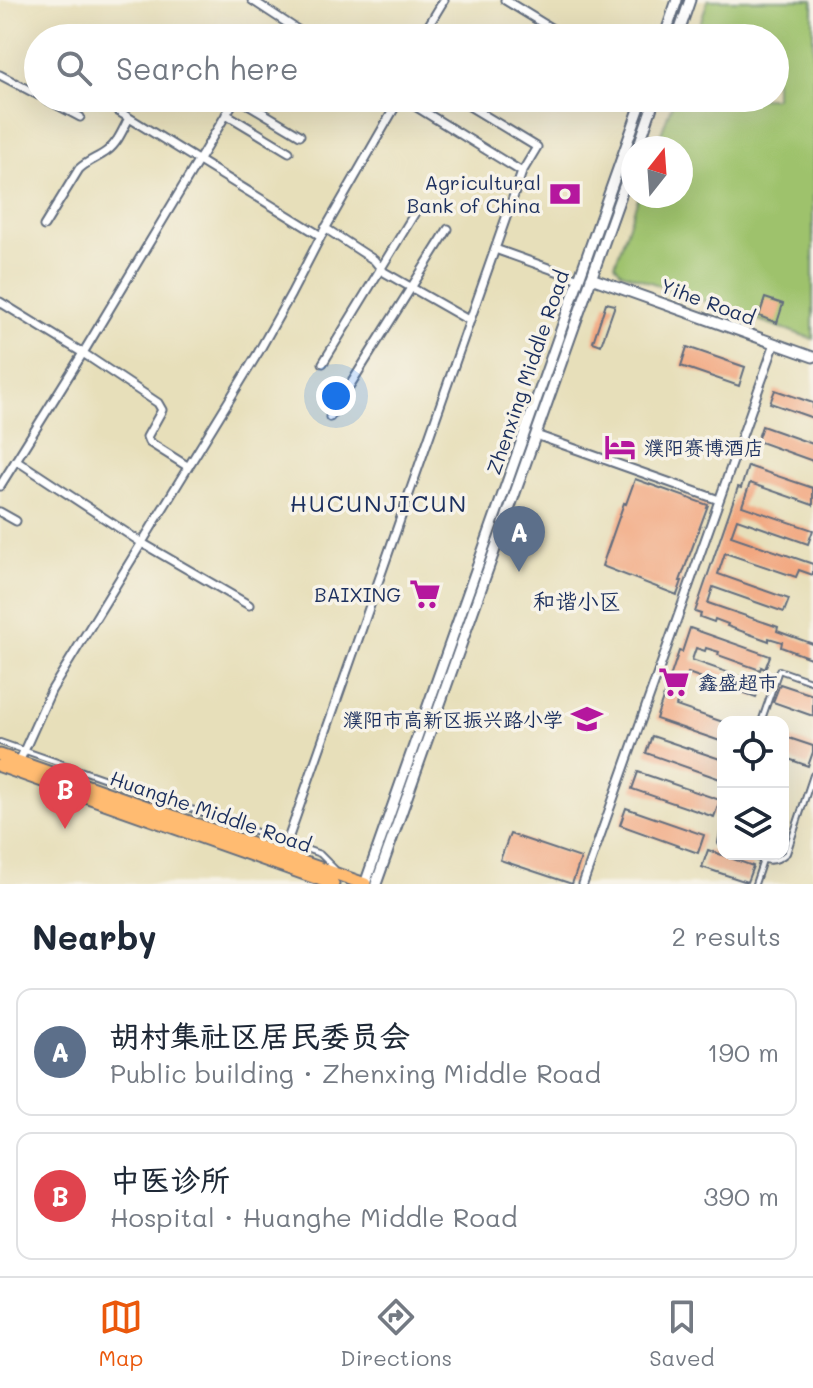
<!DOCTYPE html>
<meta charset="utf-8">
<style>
:root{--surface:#fff;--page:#f2f2f3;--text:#1f2937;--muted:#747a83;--line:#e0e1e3;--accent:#ea580c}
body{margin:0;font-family:Mali,"LXGW WenKai TC",sans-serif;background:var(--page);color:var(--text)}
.controls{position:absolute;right:24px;bottom:24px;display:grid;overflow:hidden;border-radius:16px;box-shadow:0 8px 32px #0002}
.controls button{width:72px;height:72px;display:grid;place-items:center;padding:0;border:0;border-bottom:2px solid var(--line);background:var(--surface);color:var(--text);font:40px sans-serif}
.compass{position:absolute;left:621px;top:136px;width:72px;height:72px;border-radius:50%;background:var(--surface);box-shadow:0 8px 32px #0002;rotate:17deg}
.you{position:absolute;left:336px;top:396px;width:28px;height:28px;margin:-20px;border:6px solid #fff;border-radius:50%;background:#1a73e8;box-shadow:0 0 0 12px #1a73e833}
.badge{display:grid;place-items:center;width:52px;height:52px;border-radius:50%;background:var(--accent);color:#fff;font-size:26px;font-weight:700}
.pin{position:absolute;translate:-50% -66px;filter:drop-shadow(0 2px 4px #0008)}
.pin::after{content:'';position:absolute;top:42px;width:28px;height:24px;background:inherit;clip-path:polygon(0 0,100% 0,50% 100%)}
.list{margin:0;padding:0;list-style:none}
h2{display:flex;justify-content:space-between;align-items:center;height:104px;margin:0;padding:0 32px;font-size:34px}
h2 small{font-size:26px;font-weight:400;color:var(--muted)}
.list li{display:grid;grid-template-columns:52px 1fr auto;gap:24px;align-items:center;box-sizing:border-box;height:128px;margin:0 16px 16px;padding:0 16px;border:2px solid var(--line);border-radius:16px}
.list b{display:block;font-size:30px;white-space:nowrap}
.list p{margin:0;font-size:26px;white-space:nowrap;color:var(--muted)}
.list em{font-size:26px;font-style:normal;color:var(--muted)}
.icon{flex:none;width:44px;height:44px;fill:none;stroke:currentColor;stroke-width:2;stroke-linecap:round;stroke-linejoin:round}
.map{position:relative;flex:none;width:813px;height:884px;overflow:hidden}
.search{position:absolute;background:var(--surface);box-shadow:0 8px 32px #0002;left:24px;right:24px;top:24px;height:88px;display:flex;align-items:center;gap:20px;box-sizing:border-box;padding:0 28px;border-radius:44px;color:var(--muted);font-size:30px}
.sheet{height:392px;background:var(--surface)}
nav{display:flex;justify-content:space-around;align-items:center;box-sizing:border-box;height:112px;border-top:2px solid var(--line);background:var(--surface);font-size:22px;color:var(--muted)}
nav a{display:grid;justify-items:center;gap:4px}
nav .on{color:var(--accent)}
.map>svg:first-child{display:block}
</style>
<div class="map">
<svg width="813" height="884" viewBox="0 0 813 884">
<rect width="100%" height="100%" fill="#f7f3e8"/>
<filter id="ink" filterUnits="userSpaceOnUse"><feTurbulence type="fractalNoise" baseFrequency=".0125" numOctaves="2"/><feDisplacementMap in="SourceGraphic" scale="16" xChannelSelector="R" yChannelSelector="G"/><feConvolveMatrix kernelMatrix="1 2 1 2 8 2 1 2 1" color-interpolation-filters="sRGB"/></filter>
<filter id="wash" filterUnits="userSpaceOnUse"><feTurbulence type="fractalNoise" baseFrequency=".006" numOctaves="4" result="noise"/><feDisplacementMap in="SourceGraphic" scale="32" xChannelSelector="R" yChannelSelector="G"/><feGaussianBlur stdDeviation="1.8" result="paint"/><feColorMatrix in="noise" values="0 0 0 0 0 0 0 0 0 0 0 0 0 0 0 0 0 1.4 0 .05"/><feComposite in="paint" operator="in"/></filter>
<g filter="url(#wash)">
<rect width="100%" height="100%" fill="#e7dfba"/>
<path fill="#9ec26c" stroke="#5c7865" stroke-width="2" d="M708,0H813V339L621,272L615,264L639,196H681V148H656L674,98H775V38H695Z"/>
<g id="blocks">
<path fill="#f2a780" d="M765,298L783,304L777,323L759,316Z
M606,303L615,305L601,345L593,342Z
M687,347L745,367L739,386L681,366Z
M775,390L813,403V418L770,403Z
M762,426L813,444V461L757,441Z
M748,466L813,488V505L750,483L742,506L813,530L808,544L737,519L731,536L813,564V575L799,570L796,577L725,553L718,574L789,599L784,612L713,587L708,603L778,627L777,631L813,644V659L781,647L782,642L769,638V641L727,626L728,624L715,619L714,622L700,617L701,614L695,612L738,487L741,488Z
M635,479L708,505L680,581H682L677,595L602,566L624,503L626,504Z
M690,628L770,656L765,669L761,667L760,670L718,655L719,652L706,648L705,651L696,648L692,660L761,684L756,697L688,673L676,706L723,722V742L656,719L679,651L682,652Z
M780,684L813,695V716L773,702Z
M652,736L723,760V780L646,753Z
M783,736L813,746V752L808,766L783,757Z
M638,772L720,800L714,817L632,789Z
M626,808L704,835L698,853L620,825Z
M510,834L581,858L572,884L500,860Z
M708,850L753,866L747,882L702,867Z"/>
</g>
</g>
<g filter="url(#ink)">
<use href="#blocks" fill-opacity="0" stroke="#626d7e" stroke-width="2"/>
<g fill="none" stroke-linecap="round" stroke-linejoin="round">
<defs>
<path id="service" d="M761,722L779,670L813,682
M0,742L320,854L335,869
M723,832L721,843L723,845
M747,854C763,860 772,866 787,853L813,775
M755,884L763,860"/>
<path id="minor" d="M252,0L310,38
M505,0L567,38
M421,38L444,0
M0,75L38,95
M44,98L80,117
M110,98L118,111L321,236
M238,98L300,135
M402,98L522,172
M226,114L289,152
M44,226L79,169C87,161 98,158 107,151C118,143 123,129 129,118
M325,228L374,260L384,272L470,321
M495,249L579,279
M0,302L83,353L158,403L162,410L147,437L149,442L187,466
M323,363L416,211
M330,417L448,229
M536,435L719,500
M16,460L142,543L249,605
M0,486L83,353L236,98
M0,512L16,521
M19,762L51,691L258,353L291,294L321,236L395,107L397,98
M287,842L522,172L537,147L456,98
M583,884L775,343"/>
<path id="tertiary" d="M664,38L677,0
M677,38L690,0
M638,148L655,98
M591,278L813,357
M365,884L643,98
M376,884L633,161"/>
<path id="primary" d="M0,755L365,884
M0,766L333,884"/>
</defs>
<use href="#service" stroke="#626d7e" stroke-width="8"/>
<use href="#minor" stroke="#626d7e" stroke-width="11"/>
<use href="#tertiary" stroke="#626d7e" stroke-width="13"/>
<use href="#primary" stroke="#626d7e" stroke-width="15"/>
<use href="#service" stroke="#fff" stroke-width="4"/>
<use href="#minor" stroke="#fff" stroke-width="7"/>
<use href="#tertiary" stroke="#fff" stroke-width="9"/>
<use href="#primary" stroke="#ffbb71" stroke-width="11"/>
</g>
</g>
<defs>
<symbol id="bank-bare" viewBox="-9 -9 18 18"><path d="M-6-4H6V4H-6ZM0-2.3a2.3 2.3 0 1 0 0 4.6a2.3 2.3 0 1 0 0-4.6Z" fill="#b5179e" stroke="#f7f3e8" stroke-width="2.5" paint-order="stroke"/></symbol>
<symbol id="hotel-bare" viewBox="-9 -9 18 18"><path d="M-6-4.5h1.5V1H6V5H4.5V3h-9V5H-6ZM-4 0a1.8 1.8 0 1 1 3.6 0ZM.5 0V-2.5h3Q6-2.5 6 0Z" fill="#b5179e" stroke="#f7f3e8" stroke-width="2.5" paint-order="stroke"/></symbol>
<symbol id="supermarket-bare" viewBox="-9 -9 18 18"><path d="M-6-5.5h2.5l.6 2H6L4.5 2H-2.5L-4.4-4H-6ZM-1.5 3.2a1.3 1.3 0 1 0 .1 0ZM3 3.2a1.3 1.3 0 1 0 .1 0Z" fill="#b5179e" stroke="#f7f3e8" stroke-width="2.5" paint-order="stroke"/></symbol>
<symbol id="school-bare" viewBox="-9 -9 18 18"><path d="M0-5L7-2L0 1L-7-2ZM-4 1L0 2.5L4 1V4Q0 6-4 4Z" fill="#b5179e" stroke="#f7f3e8" stroke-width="2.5" paint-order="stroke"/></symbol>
</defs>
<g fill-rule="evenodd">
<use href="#bank-bare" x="543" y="172" width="44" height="44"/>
<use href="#hotel-bare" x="598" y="425" width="44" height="44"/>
<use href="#supermarket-bare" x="403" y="572" width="44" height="44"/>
<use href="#supermarket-bare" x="652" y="660" width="44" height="44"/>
<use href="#school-bare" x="565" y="697" width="44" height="44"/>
</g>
<g text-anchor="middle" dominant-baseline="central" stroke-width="7" stroke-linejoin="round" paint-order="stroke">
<g font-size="20" fill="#1b2f5e" stroke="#f7f3e8" text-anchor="end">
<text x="541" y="182">Agricultural<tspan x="541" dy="23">Bank of China</tspan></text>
<text x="644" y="447" text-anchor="start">濮阳赛博酒店</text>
<text x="401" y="594">BAIXING</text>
<text x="698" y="682" text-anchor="start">鑫盛超市</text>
<text x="563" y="719">濮阳市高新区振兴路小学</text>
</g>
<g font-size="20" fill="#1b2f5e" stroke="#f7f3e8">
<text transform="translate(708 301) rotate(20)">Yihe Road</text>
<text transform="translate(527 372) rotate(-71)">Zhenxing Middle Road</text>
<text transform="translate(211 811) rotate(19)">Huanghe Middle Road</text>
</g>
<g font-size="22" fill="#1b2f5e" stroke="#f7f3e8">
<text x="577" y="600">和谐小区</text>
</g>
<g font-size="24" letter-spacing="2" fill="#1b2f5e" stroke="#f7f3e8">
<text x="379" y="502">HUCUNJICUN</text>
</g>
</g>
</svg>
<div class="controls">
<button><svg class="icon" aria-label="locate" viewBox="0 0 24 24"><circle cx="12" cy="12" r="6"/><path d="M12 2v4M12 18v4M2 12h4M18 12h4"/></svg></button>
<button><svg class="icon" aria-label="layers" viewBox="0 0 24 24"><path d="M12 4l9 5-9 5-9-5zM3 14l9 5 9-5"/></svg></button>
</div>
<svg class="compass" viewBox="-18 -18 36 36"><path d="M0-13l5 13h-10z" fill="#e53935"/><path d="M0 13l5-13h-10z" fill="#747a83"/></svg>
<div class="you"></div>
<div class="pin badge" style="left:519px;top:572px;background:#5c6f8a">A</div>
<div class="pin badge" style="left:65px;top:829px;background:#e0444e">B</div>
<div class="search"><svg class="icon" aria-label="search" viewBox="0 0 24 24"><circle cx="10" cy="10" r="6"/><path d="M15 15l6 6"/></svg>Search here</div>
</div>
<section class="sheet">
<h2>Nearby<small>2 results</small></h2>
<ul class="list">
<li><span class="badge" style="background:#5c6f8a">A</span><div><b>胡村集社区居民委员会</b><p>Public building · Zhenxing Middle Road</p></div><em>190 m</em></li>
<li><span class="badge" style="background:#e0444e">B</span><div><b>中医诊所</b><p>Hospital · Huanghe Middle Road</p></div><em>390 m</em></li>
</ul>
</section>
<nav>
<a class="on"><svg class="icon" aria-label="map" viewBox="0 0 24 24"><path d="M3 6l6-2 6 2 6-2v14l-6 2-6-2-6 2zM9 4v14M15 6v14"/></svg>Map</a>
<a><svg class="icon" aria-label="directions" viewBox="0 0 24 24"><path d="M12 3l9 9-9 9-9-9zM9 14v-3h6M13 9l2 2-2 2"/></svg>Directions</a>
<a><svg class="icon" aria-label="saved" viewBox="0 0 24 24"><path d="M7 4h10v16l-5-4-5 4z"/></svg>Saved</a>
</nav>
